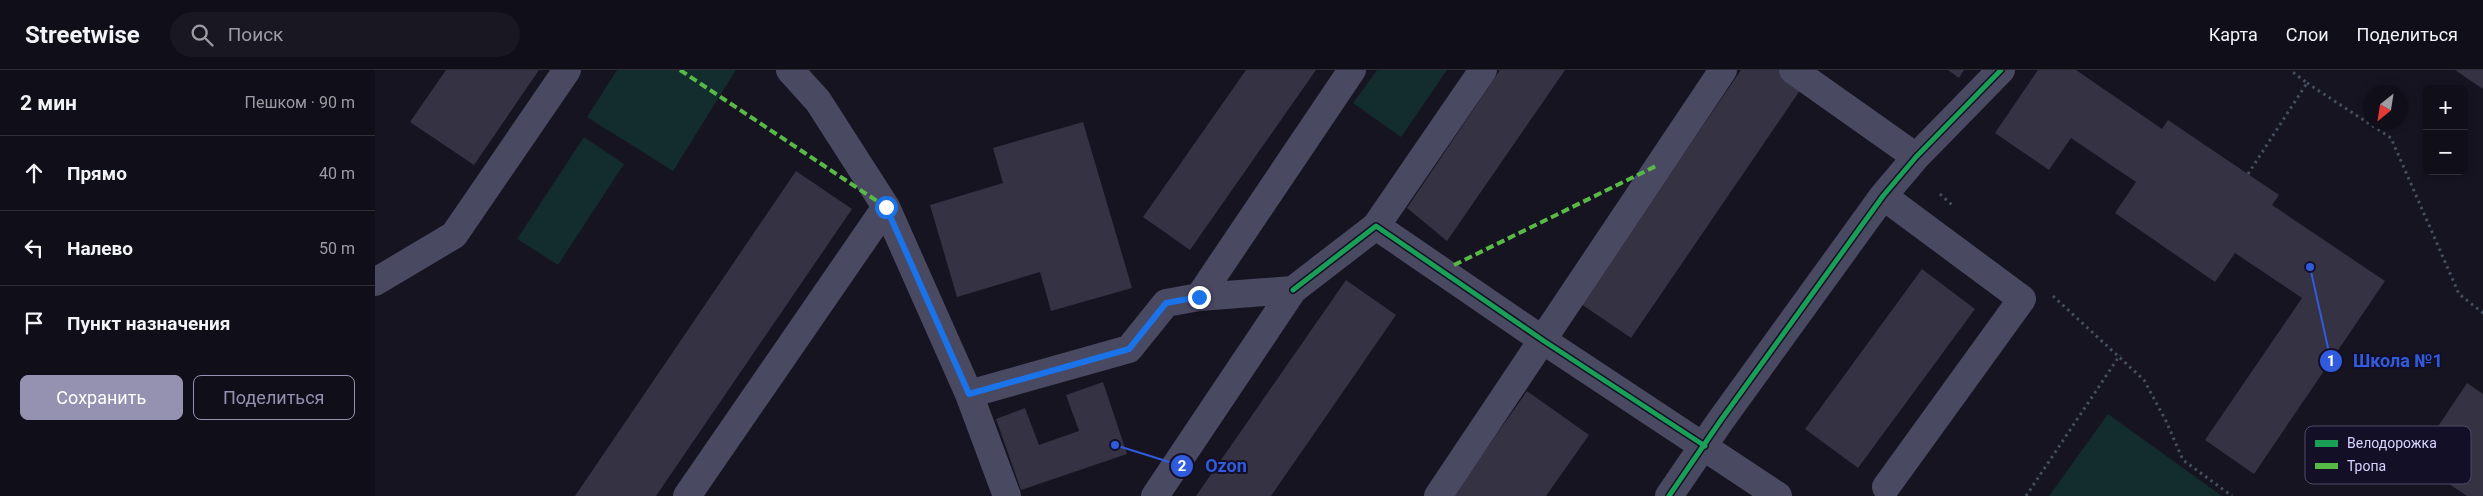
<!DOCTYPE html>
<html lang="ru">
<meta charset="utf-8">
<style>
:root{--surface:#100f19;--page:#191822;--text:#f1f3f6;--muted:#9c9ca2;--line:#302f38;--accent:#9591b1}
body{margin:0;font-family:Roboto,sans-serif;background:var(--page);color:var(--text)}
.controls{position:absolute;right:15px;top:15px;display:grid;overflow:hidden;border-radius:8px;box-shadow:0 2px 8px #0003}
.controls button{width:45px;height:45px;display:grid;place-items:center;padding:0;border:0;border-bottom:1px solid var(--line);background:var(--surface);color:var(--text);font:25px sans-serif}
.compass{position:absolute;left:1988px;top:15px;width:45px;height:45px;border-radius:50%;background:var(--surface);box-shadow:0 2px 8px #0003;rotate:210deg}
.stop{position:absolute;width:15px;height:15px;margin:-11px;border:4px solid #1a73e8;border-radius:50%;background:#fff}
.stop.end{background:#1a73e8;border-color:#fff;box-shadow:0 1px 5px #0008}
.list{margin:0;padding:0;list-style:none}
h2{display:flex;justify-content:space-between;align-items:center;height:65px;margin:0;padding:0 20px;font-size:21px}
h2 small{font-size:16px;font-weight:400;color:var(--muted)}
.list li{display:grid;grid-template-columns:32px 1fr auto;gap:15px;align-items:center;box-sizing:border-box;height:75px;padding:0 20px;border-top:1px solid var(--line)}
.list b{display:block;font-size:19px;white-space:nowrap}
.list em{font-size:16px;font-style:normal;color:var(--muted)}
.actions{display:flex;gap:10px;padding:15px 20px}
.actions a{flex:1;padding:11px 0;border:1px solid var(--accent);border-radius:8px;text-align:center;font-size:18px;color:var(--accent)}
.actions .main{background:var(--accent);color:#fff}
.icon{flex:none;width:28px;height:28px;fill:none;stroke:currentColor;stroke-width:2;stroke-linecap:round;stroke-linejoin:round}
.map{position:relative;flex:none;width:2108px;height:426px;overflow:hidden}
header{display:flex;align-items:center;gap:30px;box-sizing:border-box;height:70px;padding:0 25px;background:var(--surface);border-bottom:1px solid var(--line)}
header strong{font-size:24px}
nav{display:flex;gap:28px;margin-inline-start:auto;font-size:18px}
.search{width:350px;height:45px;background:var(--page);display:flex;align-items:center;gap:12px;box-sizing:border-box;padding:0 18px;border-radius:28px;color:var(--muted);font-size:19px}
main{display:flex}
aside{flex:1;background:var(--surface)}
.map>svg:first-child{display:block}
</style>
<header>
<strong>Streetwise</strong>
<div class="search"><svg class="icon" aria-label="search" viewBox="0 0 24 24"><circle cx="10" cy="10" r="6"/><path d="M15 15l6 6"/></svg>Поиск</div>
<nav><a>Карта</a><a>Слои</a><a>Поделиться</a></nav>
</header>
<main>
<aside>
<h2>2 мин<small>Пешком · 90 m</small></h2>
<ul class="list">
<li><svg class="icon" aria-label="ahead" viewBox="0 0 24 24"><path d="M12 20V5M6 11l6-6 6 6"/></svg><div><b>Прямо</b></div><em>40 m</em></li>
<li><svg class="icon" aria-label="left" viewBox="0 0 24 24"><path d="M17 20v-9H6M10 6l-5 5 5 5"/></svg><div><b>Налево</b></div><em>50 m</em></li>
<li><svg class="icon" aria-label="arrive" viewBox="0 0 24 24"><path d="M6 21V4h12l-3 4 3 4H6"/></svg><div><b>Пункт назначения</b></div></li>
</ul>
<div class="actions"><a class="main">Сохранить</a><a>Поделиться</a></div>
</aside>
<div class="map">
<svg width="2108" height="426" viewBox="0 0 2108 426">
<rect width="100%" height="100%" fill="#161421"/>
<path fill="#132c2d" d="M242,0H361L298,101L212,47Z
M1002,0H1072L1026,67L978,33Z
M209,67L249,94L183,195L142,169Z
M1733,344L1847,426H1674Z"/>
<path fill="#343243" d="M71,0H164L99,95L35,52Z
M871,0H941L815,180L768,147Z
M1125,0H1190L1072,171L1032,138Z
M1366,0H1406L1428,16L1256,268L1206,234Z
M1573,0H1589L1584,8Z
M1663,0H1701L1787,59L1793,50L1904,125L1897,135L2010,211L1879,404L1830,370L1927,228L1860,183L1840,212L1740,143L1761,112L1696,68L1674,100L1620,63Z
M2080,0H2108V19Z
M708,52L757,218L676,241L665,202L582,227L555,135L628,113L618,78Z
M421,101L477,139L281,426H200Z
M1547,199L1600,239L1483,398L1430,359Z
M971,210L1021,245L896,426H821Z
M728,312L752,384L646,420L621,349L650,338L664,375L704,361L691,325Z
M2092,313L2108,324V426H2092L2040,391Z
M1152,321L1214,365L1171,426H1078Z"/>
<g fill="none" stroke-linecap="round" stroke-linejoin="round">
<path stroke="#44505f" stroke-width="3" stroke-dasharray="2.5 4" stroke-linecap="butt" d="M1932,13L2016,68L2084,224L2108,243
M1873,104L1932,13L1915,0
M1565,124L1577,135
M1678,226L1769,310L1791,351L1808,390L1857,426
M1651,426L1745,285"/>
<path stroke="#4a4962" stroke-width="28" d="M415,0L443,31L511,137L594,324L632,426
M1418,0L1541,87
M1508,126L1647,229L1511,417
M1001,156L1108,0
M0,212L79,165L192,0
M824,227L977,0
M594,324L754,279L791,233L824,227L918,220
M312,426L511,137
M780,426L918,220L1001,156L1169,271L1403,426
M1063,426L1348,0
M1294,426L1346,350L1508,126L1541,87L1626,0"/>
<path stroke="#58b947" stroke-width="4" stroke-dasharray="8 4" stroke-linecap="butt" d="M305,0L511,137
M1079,195L1283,95"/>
<defs>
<path id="cycleway" d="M918,220L1001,156L1169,271L1330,376
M1294,426L1346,350L1508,126L1541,87L1626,0"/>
</defs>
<use href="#cycleway" stroke="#130f26" stroke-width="8"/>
<use href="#cycleway" stroke="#1a9f57" stroke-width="5"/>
</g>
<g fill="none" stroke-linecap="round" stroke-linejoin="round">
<path stroke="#1a73e8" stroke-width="6" d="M511,137L594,324L754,279L791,233L824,227"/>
</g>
<rect x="1930" y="356" width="166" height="58" rx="8" fill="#130f26" stroke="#4e4a67" stroke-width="1"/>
<rect x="1940" y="370" width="23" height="7" fill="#1a9f57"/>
<rect x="1940" y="393" width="23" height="6" fill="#58b947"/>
<g font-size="14" fill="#d9d4ff">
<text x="1972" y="378">Велодорожка</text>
<text x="1972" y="401">Тропа</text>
</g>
<path fill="none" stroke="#305bdc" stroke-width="2" d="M1935 197L1956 291M740 375L807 396"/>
<g fill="#305bdc" stroke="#130f26" stroke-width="2">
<circle cx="1935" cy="197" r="5"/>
<circle cx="740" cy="375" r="5"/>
<circle cx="1956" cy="291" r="12"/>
<circle cx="807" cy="396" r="12"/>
</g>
<g font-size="15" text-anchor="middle" font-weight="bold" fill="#fff">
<text x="1956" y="296">1</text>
<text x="807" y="401">2</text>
</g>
<g font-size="18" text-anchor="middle" font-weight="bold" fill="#305bdc" stroke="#130f26" stroke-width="4" stroke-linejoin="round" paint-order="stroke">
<text x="2023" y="297">Школа №1</text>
<text x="851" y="402">Ozon</text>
</g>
</svg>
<div class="controls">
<button>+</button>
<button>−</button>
</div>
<svg class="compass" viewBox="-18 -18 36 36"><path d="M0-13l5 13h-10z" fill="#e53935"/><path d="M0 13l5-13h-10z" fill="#9c9ca2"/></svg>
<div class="stop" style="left:511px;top:137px"></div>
<div class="stop end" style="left:824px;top:227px"></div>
</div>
</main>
